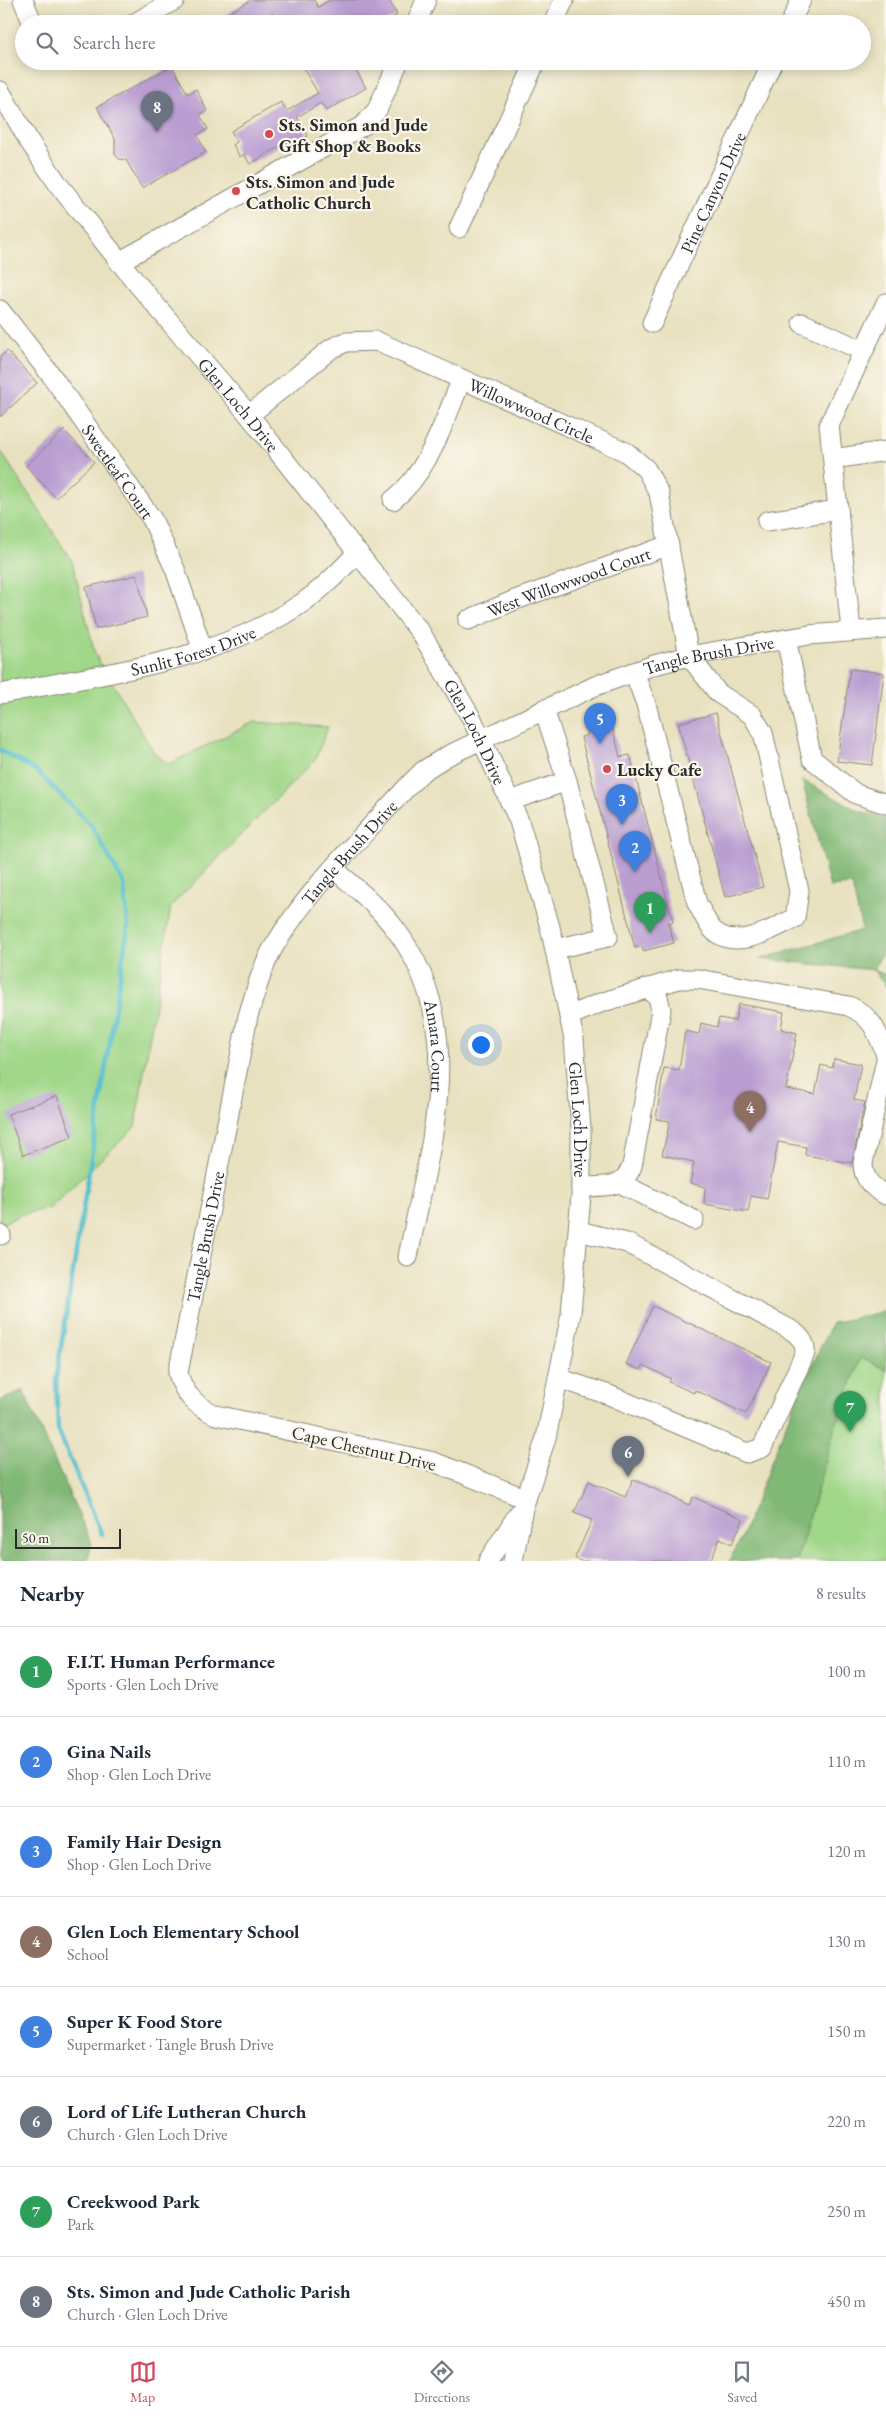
<!DOCTYPE html>
<meta charset="utf-8">
<style>
:root{--surface:#fff;--page:#f6f6f7;--text:#1f2937;--muted:#747a83;--line:#e0e1e3;--accent:#d1495b}
body{margin:0;font-family:"EB Garamond",serif;background:var(--page);color:var(--text)}
.scale{position:absolute;left:15px;bottom:12px;width:106px;box-sizing:border-box;padding-left:5px;border:2px solid #2b2b2b;border-top:0;font-size:14px;line-height:18px;white-space:nowrap;color:#2b2b2b;-webkit-text-stroke:4px #fbf7ec;paint-order:stroke}
.you{position:absolute;left:480px;top:1044px;width:18px;height:18px;margin:-12px;border:4px solid #fff;border-radius:50%;background:#1a73e8;box-shadow:0 0 0 8px #1a73e833}
.badge{display:grid;place-items:center;width:32px;height:32px;border-radius:50%;background:var(--accent);color:#fff;font-size:16px;font-weight:700}
.pin{position:absolute;translate:-50% -41px;filter:drop-shadow(0 1px 2px #0008)}
.pin::after{content:'';position:absolute;top:26px;width:18px;height:15px;background:inherit;clip-path:polygon(0 0,100% 0,50% 100%)}
.list{margin:0;padding:0;list-style:none}
h2{display:flex;justify-content:space-between;align-items:center;height:65px;margin:0;padding:0 20px;font-size:21px}
h2 small{font-size:16px;font-weight:400;color:var(--muted)}
.list li{display:grid;grid-template-columns:32px 1fr auto;gap:15px;align-items:center;box-sizing:border-box;height:90px;padding:0 20px;border-top:1px solid var(--line)}
.list b{display:block;font-size:19px;white-space:nowrap}
.list p{margin:0;font-size:16px;white-space:nowrap;color:var(--muted)}
.list em{font-size:16px;font-style:normal;color:var(--muted)}
.icon{flex:none;width:28px;height:28px;fill:none;stroke:currentColor;stroke-width:2;stroke-linecap:round;stroke-linejoin:round}
.map{position:relative;flex:none;width:886px;height:1561px;overflow:hidden}
.search{position:absolute;background:var(--surface);box-shadow:0 2px 12px #0003;left:15px;right:15px;top:15px;height:55px;display:flex;align-items:center;gap:12px;box-sizing:border-box;padding:0 18px;border-radius:28px;color:var(--muted);font-size:19px}
.sheet{height:785px;background:var(--surface)}
nav{display:flex;justify-content:space-around;align-items:center;box-sizing:border-box;height:70px;border-top:1px solid var(--line);background:var(--surface);font-size:14px;color:var(--muted)}
nav a{display:grid;justify-items:center;gap:2px}
nav .on{color:var(--accent)}
.map>svg:first-child{display:block}
</style>
<div class="map">
<svg width="886" height="1561" viewBox="0 0 886 1561">
<rect width="100%" height="100%" fill="#fbf7ec"/>
<filter id="ink" filterUnits="userSpaceOnUse"><feTurbulence type="fractalNoise" baseFrequency=".02" numOctaves="2"/><feDisplacementMap in="SourceGraphic" scale="10" xChannelSelector="R" yChannelSelector="G"/><feConvolveMatrix kernelMatrix="1 2 1 2 8 2 1 2 1" color-interpolation-filters="sRGB"/></filter>
<filter id="wash" filterUnits="userSpaceOnUse"><feTurbulence type="fractalNoise" baseFrequency=".0096" numOctaves="4" result="noise"/><feDisplacementMap in="SourceGraphic" scale="20" xChannelSelector="R" yChannelSelector="G"/><feGaussianBlur stdDeviation="1.12" result="paint"/><feColorMatrix in="noise" values="0 0 0 0 0 0 0 0 0 0 0 0 0 0 0 0 0 1.4 0 .05"/><feComposite in="paint" operator="in"/></filter>
<g filter="url(#wash)">
<rect width="100%" height="100%" fill="#e8e1bf"/>
<path fill="#a0d789" stroke="#66815a" d="M0,450L72,561L95,654L155,754L169,764L254,722L328,727L315,760L171,906L135,1127L50,1208L20,1215L0,1225Z
M853,1325L886,1341V1561H764Z"/>
<path fill="#80b875" stroke="#567250" d="M802,780L859,811L886,819V947L873,970L886,975V987L873,970L760,959L862,930L852,885L830,887Z
M886,1311V1370L861,1357L836,1424L797,1561H729L740,1541L794,1404L832,1323Z
M23,1390L92,1544L87,1561H3L0,1557V1401Z"/>
<g fill="none" stroke-linecap="round" stroke-linejoin="round">
<path stroke="#53bfce" stroke-width="4.5" d="M0,750L36,771L91,825L124,884L128,927L56,1378L58,1430L102,1535"/>
</g>
<g id="blocks">
<path fill="#ba9ed2" d="M251,0H314L318,7L330,0H389L397,15L382,24H278L272,13L254,24H209Z
M299,61H351L366,88L326,111L321,103L297,117L308,136L295,143L293,139L250,164L244,154L240,157L233,145L237,142L231,131L281,102L287,111L318,93Z
M172,66L188,94L196,89L207,111L200,115L208,129L197,135L206,152L142,188L126,160L119,159L115,154V139L97,107Z
M7,351L37,383L0,417V357Z
M64,430L94,462L56,498L26,466Z
M137,575L147,617L96,629L86,587Z
M850,669L884,673L872,765L837,761Z
M716,713L763,887L725,897L678,723Z
M611,721L620,757L630,755L673,922L668,923L674,943L643,951L642,946L635,948L581,737L588,735L586,727Z
M739,1004L784,1012L781,1029L797,1033L786,1089L815,1094L821,1065L832,1068L834,1059L861,1064L854,1100L865,1102L852,1163L805,1155L806,1147L778,1142L767,1199L751,1196L748,1212L704,1204L705,1187L690,1183L694,1162L662,1155L670,1121L656,1119L664,1068L679,1070L685,1031L699,1034L701,1023L717,1027L719,1018L735,1021Z
M57,1096L72,1137L23,1155L8,1114Z
M653,1306L771,1362L746,1414L695,1390L694,1393L669,1382L671,1379L643,1365L641,1370L626,1364Z
M633,1479L689,1505L693,1497L743,1519L732,1544L720,1538L710,1561H581L575,1558L592,1520L574,1513L589,1481L625,1497Z"/>
</g>
</g>
<g filter="url(#ink)">
<use href="#blocks" fill-opacity="0" stroke="#8a8675" stroke-width="1"/>
<g fill="none" stroke-linecap="round" stroke-linejoin="round">
<defs>
<g id="minor">
<path d="M23,0L33,24"/>
<path d="M133,24L175,0"/>
<path d="M416,24L426,0"/>
<path d="M553,24L564,0"/>
<path d="M790,24L801,0"/>
<path id="s1" d="M0,91L29,141L58,184L135,281L249,415L421,633L472,719L519,821L550,927L574,1039L581,1129V1195L571,1314L546,1438L523,1508L513,1561"/>
<path d="M459,228L536,61"/>
<path d="M119,262L364,125L377,110L399,61"/>
<path id="s2" d="M0,310L51,375L152,519L175,569L203,651"/>
<path id="s3" d="M652,323L773,61"/>
<path d="M802,323L863,351"/>
<path id="s4" d="M249,415L332,348L346,342L376,341L626,452L646,469L659,493L689,656L718,693L752,715L763,733L799,891L795,918C772,929 738,951 714,931C707,925 702,911 697,903L646,704L634,672"/>
<path d="M833,459L886,451"/>
<path d="M393,500C430,471 444,420 462,379"/>
<path d="M767,521L838,510"/>
<path id="s5" d="M468,620L515,600L669,545"/>
<path d="M851,630L829,425L886,303"/>
<path d="M786,639L812,759L856,794L886,804"/>
<path id="s6" d="M0,694C99,674 209,664 296,607C320,592 339,572 358,552"/>
<path d="M544,709L567,781"/>
<path d="M510,801L567,781L608,937L555,949"/>
<path id="s7" d="M334,869C356,888 379,907 396,930C471,1030 429,1147 408,1257"/>
<path d="M569,1016L600,1003L679,979H698L849,1006C873,1017 877,1032 886,1055"/>
<path d="M886,1060L863,1163C863,1179 872,1188 886,1195"/>
<path d="M620,1183L694,1220"/>
<path d="M581,1187C603,1186 623,1190 632,1166L661,1010L658,997L647,988"/>
<path d="M0,1235H1"/>
<path d="M558,1378L609,1395L747,1453L762,1448L805,1353C806,1343 801,1338 793,1331L627,1243L579,1231"/>
<path id="s8" d="M526,1499L434,1462L216,1415C196,1406 184,1395 178,1373L248,1016C255,994 261,969 273,948C309,888 362,837 409,785L423,771L447,756L595,686L654,665L689,656L809,635L886,629"/>
<path d="M488,1561L519,1513"/>
</g>
</defs>
<use href="#minor" stroke="#8a8675" stroke-width="21"/>
<use href="#minor" stroke="#fff" stroke-width="19"/>
</g>
</g>
<g fill="#d1495b" stroke="#fbf7ec" stroke-width="2">
<circle cx="269" cy="134" r="5"/>
<circle cx="236" cy="191" r="5"/>
<circle cx="607" cy="769" r="5"/>
</g>
<g text-anchor="middle" dominant-baseline="central" stroke-width="4.5" stroke-linejoin="round" paint-order="stroke">
<g font-size="18" font-weight="bold" fill="#2b2b2b" stroke="#fbf7ec" text-anchor="start">
<text x="279" y="124">Sts. Simon and Jude<tspan x="279" dy="21">Gift Shop &amp; Books</tspan></text>
<text x="246" y="181">Sts. Simon and Jude<tspan x="246" dy="21">Catholic Church</tspan></text>
<text x="617" y="769">Lucky Cafe</text>
</g>
<g font-size="18" fill="#2b2b2b" stroke="#fbf7ec">
<text stroke="none"><textPath href="#s3" startOffset="144">Pine Canyon Drive</textPath></text>
<text stroke="none"><textPath href="#s1" startOffset="395">Glen Loch Drive</textPath></text>
<text stroke="none"><textPath href="#s4" startOffset="322">Willowwood Circle</textPath></text>
<text stroke="none"><textPath href="#s2" startOffset="200">Sweetleaf Court</textPath></text>
<text stroke="none"><textPath href="#s5" startOffset="108">West Willowwood Court</textPath></text>
<text stroke="none"><textPath href="#s6" startOffset="198">Sunlit Forest Drive</textPath></text>
<text stroke="none"><textPath href="#s8" startOffset="1360">Tangle Brush Drive</textPath></text>
<text stroke="none"><textPath href="#s1" startOffset="800">Glen Loch Drive</textPath></text>
<text stroke="none"><textPath href="#s8" startOffset="940">Tangle Brush Drive</textPath></text>
<text stroke="none"><textPath href="#s7" startOffset="212">Amara Court</textPath></text>
<text stroke="none"><textPath href="#s1" startOffset="1205">Glen Loch Drive</textPath></text>
<text stroke="none"><textPath href="#s8" startOffset="520">Tangle Brush Drive</textPath></text>
<text transform="translate(364 1448) rotate(13)">Cape Chestnut Drive</text>
</g>
</g>
</svg>
<div class="scale">50 m</div>
<div class="you"></div>
<div class="pin badge" style="left:650px;top:933px;background:#2e9e5b">1</div>
<div class="pin badge" style="left:635px;top:872px;background:#3f7fe0">2</div>
<div class="pin badge" style="left:622px;top:825px;background:#3f7fe0">3</div>
<div class="pin badge" style="left:750px;top:1132px;background:#8d6e63">4</div>
<div class="pin badge" style="left:600px;top:744px;background:#3f7fe0">5</div>
<div class="pin badge" style="left:628px;top:1477px;background:#6b7280">6</div>
<div class="pin badge" style="left:850px;top:1432px;background:#2e9e5b">7</div>
<div class="pin badge" style="left:157px;top:132px;background:#6b7280">8</div>
<div class="search"><svg class="icon" aria-label="search" viewBox="0 0 24 24"><circle cx="10" cy="10" r="6"/><path d="M15 15l6 6"/></svg>Search here</div>
</div>
<section class="sheet">
<h2>Nearby<small>8 results</small></h2>
<ul class="list">
<li><span class="badge" style="background:#2e9e5b">1</span><div><b>F.I.T. Human Performance</b><p>Sports · Glen Loch Drive</p></div><em>100 m</em></li>
<li><span class="badge" style="background:#3f7fe0">2</span><div><b>Gina Nails</b><p>Shop · Glen Loch Drive</p></div><em>110 m</em></li>
<li><span class="badge" style="background:#3f7fe0">3</span><div><b>Family Hair Design</b><p>Shop · Glen Loch Drive</p></div><em>120 m</em></li>
<li><span class="badge" style="background:#8d6e63">4</span><div><b>Glen Loch Elementary School</b><p>School</p></div><em>130 m</em></li>
<li><span class="badge" style="background:#3f7fe0">5</span><div><b>Super K Food Store</b><p>Supermarket · Tangle Brush Drive</p></div><em>150 m</em></li>
<li><span class="badge" style="background:#6b7280">6</span><div><b>Lord of Life Lutheran Church</b><p>Church · Glen Loch Drive</p></div><em>220 m</em></li>
<li><span class="badge" style="background:#2e9e5b">7</span><div><b>Creekwood Park</b><p>Park</p></div><em>250 m</em></li>
<li><span class="badge" style="background:#6b7280">8</span><div><b>Sts. Simon and Jude Catholic Parish</b><p>Church · Glen Loch Drive</p></div><em>450 m</em></li>
</ul>
</section>
<nav>
<a class="on"><svg class="icon" aria-label="map" viewBox="0 0 24 24"><path d="M3 6l6-2 6 2 6-2v14l-6 2-6-2-6 2zM9 4v14M15 6v14"/></svg>Map</a>
<a><svg class="icon" aria-label="directions" viewBox="0 0 24 24"><path d="M12 3l9 9-9 9-9-9zM9 14v-3h6M13 9l2 2-2 2"/></svg>Directions</a>
<a><svg class="icon" aria-label="saved" viewBox="0 0 24 24"><path d="M7 4h10v16l-5-4-5 4z"/></svg>Saved</a>
</nav>
